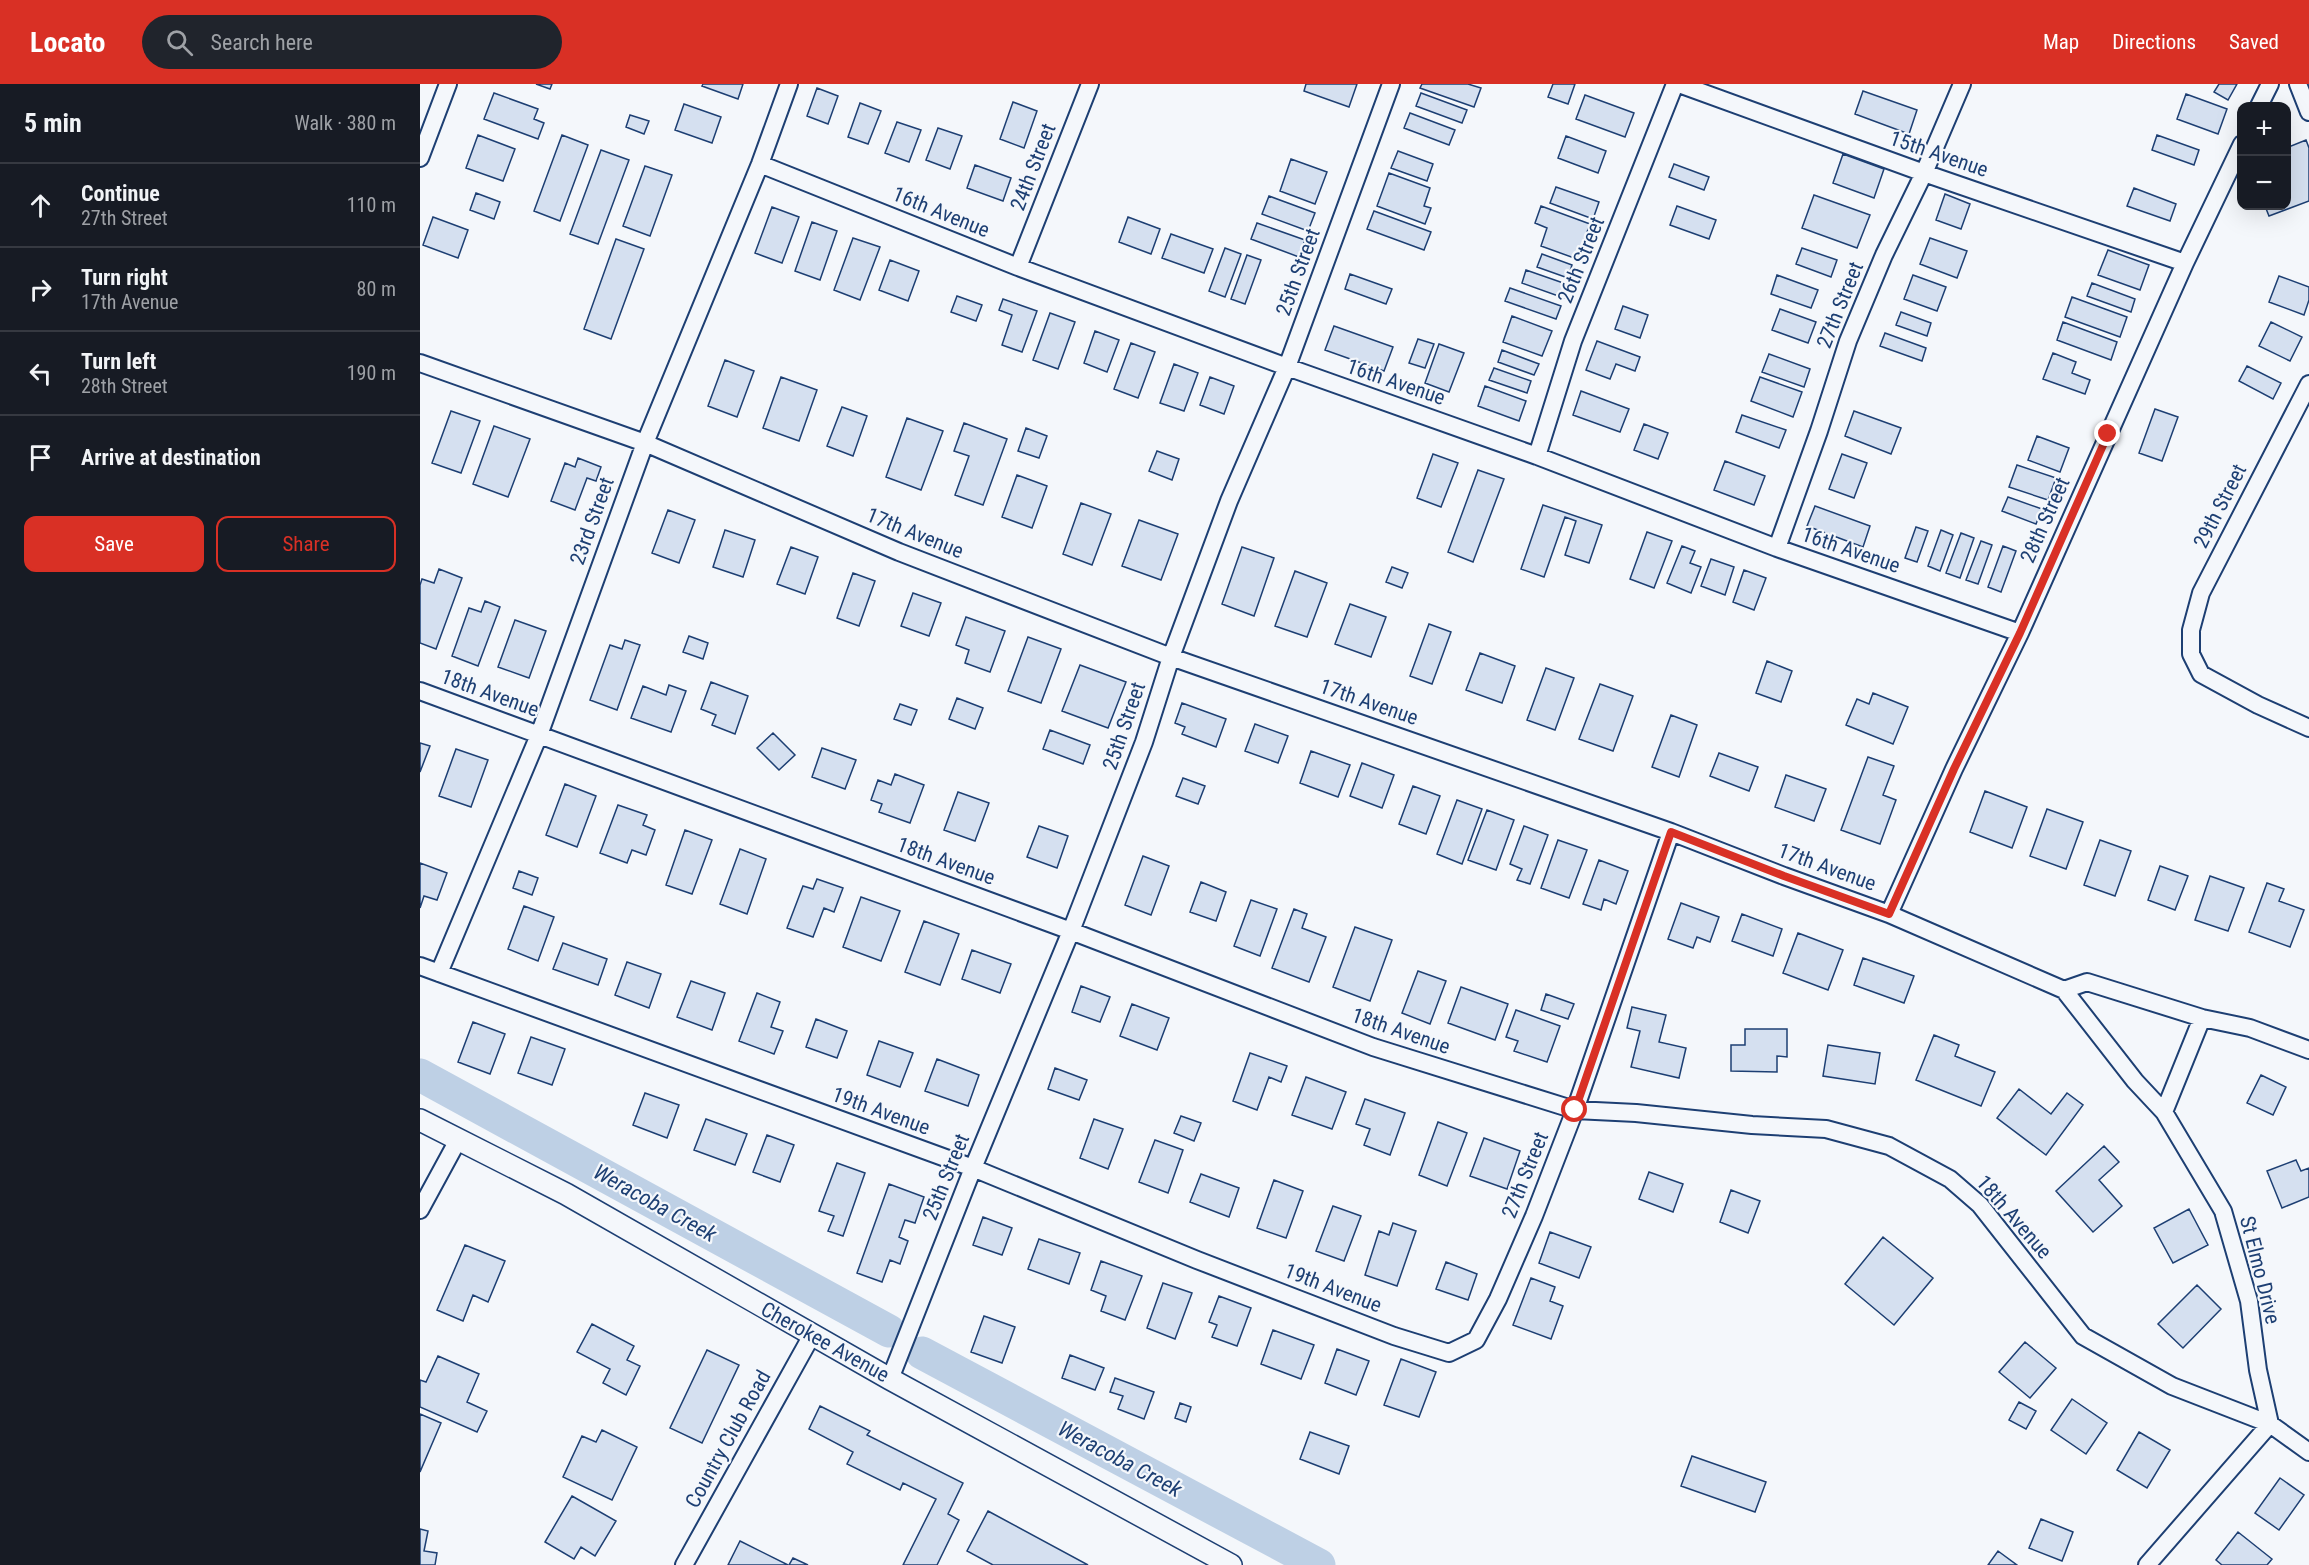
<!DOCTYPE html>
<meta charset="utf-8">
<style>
:root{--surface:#171b24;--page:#20242c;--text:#f1f3f6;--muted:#9ea1a6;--line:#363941;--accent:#d93025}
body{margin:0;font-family:"Roboto Condensed",sans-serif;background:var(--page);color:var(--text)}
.controls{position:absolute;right:18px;top:18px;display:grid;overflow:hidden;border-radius:12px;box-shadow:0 6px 24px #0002}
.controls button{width:54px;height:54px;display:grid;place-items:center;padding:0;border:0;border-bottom:2px solid var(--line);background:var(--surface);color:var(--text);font:30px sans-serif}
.stop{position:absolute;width:18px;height:18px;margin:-14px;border:4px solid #d93025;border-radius:50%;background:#fff}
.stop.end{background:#d93025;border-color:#fff;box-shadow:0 2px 6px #0008}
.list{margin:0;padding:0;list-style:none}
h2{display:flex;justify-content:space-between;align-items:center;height:78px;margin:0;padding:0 24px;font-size:26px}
h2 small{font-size:20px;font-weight:400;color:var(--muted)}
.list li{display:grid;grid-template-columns:39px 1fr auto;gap:18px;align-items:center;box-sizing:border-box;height:84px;padding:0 24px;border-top:2px solid var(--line)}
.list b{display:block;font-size:22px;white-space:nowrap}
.list p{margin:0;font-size:20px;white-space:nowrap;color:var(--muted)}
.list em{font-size:20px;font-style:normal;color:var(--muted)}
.actions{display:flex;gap:12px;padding:18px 24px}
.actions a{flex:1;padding:14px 0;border:2px solid var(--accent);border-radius:12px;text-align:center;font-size:21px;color:var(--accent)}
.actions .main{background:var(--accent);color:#fff}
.icon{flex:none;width:33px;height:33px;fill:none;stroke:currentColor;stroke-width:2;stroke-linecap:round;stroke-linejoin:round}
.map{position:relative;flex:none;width:1889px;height:1481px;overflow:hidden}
header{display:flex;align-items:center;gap:36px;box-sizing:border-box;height:84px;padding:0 30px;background:var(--accent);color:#fff}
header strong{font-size:28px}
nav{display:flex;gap:33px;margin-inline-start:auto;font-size:21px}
.search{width:420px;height:54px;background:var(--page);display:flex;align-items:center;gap:15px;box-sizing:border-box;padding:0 21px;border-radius:33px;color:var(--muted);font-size:22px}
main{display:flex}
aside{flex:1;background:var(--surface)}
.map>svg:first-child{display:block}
</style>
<header>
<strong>Locato</strong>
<div class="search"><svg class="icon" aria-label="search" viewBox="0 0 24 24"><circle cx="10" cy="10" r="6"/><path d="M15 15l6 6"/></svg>Search here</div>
<nav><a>Map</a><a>Directions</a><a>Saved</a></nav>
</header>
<main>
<aside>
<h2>5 min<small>Walk · 380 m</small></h2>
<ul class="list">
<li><svg class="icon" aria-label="ahead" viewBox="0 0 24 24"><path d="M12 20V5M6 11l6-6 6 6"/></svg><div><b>Continue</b><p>27th Street</p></div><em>110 m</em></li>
<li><svg class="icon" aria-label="right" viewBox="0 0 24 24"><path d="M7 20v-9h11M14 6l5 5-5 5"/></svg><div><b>Turn right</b><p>17th Avenue</p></div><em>80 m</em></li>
<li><svg class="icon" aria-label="left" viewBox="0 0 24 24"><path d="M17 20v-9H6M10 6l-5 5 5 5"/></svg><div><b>Turn left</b><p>28th Street</p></div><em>190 m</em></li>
<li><svg class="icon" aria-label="arrive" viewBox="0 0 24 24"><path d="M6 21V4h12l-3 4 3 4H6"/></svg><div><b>Arrive at destination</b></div></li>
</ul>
<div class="actions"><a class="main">Save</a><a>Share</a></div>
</aside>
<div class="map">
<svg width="1889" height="1481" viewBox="0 0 1889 1481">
<rect width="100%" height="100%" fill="#f4f7fb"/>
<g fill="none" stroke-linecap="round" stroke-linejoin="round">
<path stroke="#bed0e5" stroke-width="33" d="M0,991L469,1247
M502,1269L899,1481"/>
</g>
<path fill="#d5e0f0" stroke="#1d3f73" stroke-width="1.5" d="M116,0H132L130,5Z
M283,0H323L318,15L282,2Z
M886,0H937L929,23L884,7Z
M1002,0H1048L1061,4L1054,23L1000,4Z
M1133,0H1155L1148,20L1128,13Z
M1799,0H1817L1808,16L1794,8Z
M397,4L418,12L408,40L387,32Z
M1443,7L1497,26L1489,50L1435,30Z
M74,9L118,25L114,35L124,39L118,55L64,35Z
M1001,9L1047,26L1042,39L996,22Z
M1766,10L1807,25L1798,50L1757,35Z
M1165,11L1214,29L1205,53L1156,35Z
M593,18L617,27L604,64L580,55Z
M440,19L461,27L448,60L428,53Z
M264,20L301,33L292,59L255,46Z
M990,29L1035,46L1029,61L984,44Z
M210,31L229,37L224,50L206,43Z
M477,38L501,46L489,78L465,69Z
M518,44L542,52L530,85L506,76Z
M58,51L95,65L83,97L46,84Z
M142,51L168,61L140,137L114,127Z
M1737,51L1779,66L1774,81L1732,66Z
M1146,52L1186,67L1178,89L1138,74Z
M1886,56L1889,64V117L1849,132L1845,122H1866V64Z
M181,66L209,76L178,160L150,150Z
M978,67L1013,80L1007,97L971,84Z
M1423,70L1464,85L1454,114L1413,99Z
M871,75L907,88L895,120L860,107Z
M1254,80L1289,93L1284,106L1249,93Z
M555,81L591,94L583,117L547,104Z
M225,82L252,91L230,152L203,142Z
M969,89L1010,104L1004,122L1011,124L1005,140L957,122Z
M1136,103L1179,118L1173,135L1130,119Z
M1714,104L1756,120L1750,137L1707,122Z
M56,109L80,118L74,135L50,126Z
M1525,110L1550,120L1541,145L1516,136Z
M1394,111L1450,131L1437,164L1382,144Z
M849,112L895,129L888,147L842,130Z
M1121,122L1170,140L1157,175L1121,162L1127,144L1115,139Z
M1257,122L1296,136L1289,155L1250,141Z
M352,123L379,133L362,179L335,169Z
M954,127L1011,148L1004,166L947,145Z
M13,133L48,146L38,174L3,161Z
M708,133L740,145L731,170L699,158Z
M392,138L417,147L400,196L375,187Z
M837,139L885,156L879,173L831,155Z
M751,150L793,165L784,189L742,174Z
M433,154L460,163L440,216L414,206Z
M1510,154L1547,167L1537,194L1500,180Z
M196,155L224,165L191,255L164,245Z
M805,164L821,170L805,213L789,207Z
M1382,164L1417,176L1411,193L1376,180Z
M1688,166L1729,181L1720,206L1678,191Z
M1122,170L1152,181L1148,194L1117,183Z
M827,171L841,176L825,220L811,215Z
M470,176L499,187L488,217L459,206Z
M1106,186L1149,201L1144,214L1102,199Z
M930,190L972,205L966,220L925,205Z
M1357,191L1398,206L1391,224L1351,210Z
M1493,191L1526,203L1517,227L1484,215Z
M1859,192L1889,203V216L1884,231L1849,218Z
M1672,199L1715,215L1711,228L1667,212Z
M1090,204L1141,222L1136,235L1085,217Z
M537,212L562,221L556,237L531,228Z
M1652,213L1707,233L1700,253L1645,233Z
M583,215L617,227L602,268L582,261L592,231L579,226Z
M1203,222L1228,231L1220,254L1195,245Z
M1360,225L1396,238L1388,259L1352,246Z
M1481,228L1511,239L1507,252L1476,241Z
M630,229L655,238L638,285L613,276Z
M1092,232L1132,247L1122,272L1083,258Z
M1643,238L1697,258L1691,276L1637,256Z
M1851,238L1882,253L1870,277L1839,262Z
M914,242L973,263L964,287L905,266Z
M675,247L699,256L687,288L664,279Z
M1465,249L1506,264L1502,277L1460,262Z
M998,255L1014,260L1005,284L989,279Z
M1177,257L1220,273L1215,287L1196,280L1190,295L1166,286Z
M711,259L735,268L718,314L694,305Z
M1019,260L1044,269L1029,308L1005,299Z
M1082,266L1119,280L1114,291L1078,278Z
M1633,269L1656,278L1652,289L1670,296L1665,310L1623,295Z
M1349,270L1390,285L1384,303L1342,288Z
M305,276L334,287L317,333L288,322Z
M754,280L778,289L764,327L740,319Z
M1827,282L1861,299L1853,315L1819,297Z
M1074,284L1111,297L1107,309L1069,296Z
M361,293L397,306L379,357L343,344Z
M790,293L814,302L804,330L780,321Z
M1340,293L1382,308L1373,333L1331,317Z
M1065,302L1106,317L1099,337L1058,322Z
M1161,307L1209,325L1200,348L1153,331Z
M422,323L447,332L433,372L407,362Z
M1735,325L1758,333L1742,377L1719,369Z
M31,327L60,337L41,389L12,379Z
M1434,327L1481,344L1471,370L1425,352Z
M1322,331L1366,346L1359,364L1316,348Z
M487,334L523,347L501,406L466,393Z
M544,339L587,355L563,421L535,411L549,372L534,367Z
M1224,340L1248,349L1238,375L1214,366Z
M74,342L110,355L88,413L53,400Z
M606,344L627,352L619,374L598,367Z
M1617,352L1649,364L1640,388L1608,376Z
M737,367L759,375L752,396L729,387Z
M1013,370L1038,379L1021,423L997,414Z
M1422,370L1447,379L1434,414L1409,405Z
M158,374L181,383L176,397L167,394L155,426L131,417L145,379L155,383Z
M1305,377L1345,392L1334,421L1294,406Z
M1597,381L1636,394L1628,416L1589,403Z
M1058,386L1084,395L1053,478L1028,468Z
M597,391L627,402L612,444L582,433Z
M1588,413L1622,425L1616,440L1582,427Z
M661,419L691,430L672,481L643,470Z
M1123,421L1182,441L1169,479L1145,471L1156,437L1145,433L1124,493L1101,485Z
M1395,422L1450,442L1443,463L1387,442Z
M248,426L275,436L259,479L232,469Z
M719,436L758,450L741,496L702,482Z
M1496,443L1508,447L1497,478L1485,474Z
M305,446L335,456L323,493L293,483Z
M1521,446L1533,451L1520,487L1508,482Z
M1227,448L1252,457L1234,504L1210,495Z
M1541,449L1554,454L1540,494L1526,489Z
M1561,457L1572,461L1558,500L1546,496Z
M1262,462L1275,467L1270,479L1281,483L1271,509L1247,499Z
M1583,462L1596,467L1581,508L1568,503Z
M371,463L398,473L385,510L357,500Z
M822,463L854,474L834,532L802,520Z
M1291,475L1314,483L1305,511L1281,502Z
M972,483L988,489L982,504L966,498Z
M19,485L42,494L16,565L0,559V501L2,495L14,499Z
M1324,486L1346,494L1334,526L1313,518Z
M875,487L907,499L887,553L855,542Z
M433,489L455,497L439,542L417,534Z
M493,509L521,519L509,552L481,542Z
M65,517L80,523L58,582L32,572L49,524L61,528Z
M930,520L966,533L951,573L915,560Z
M546,533L585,547L570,588L545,579L549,566L536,561Z
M95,536L126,547L109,594L78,583Z
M1009,540L1031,548L1012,600L990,592Z
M269,552L288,559L283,575L263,568Z
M608,553L641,565L621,619L588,607Z
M205,556L220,561L197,626L170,616L190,561L202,565Z
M1060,569L1095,582L1082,619L1046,606Z
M1347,577L1372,587L1361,618L1336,609Z
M660,581L706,598L688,644L642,627Z
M1126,584L1154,594L1135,646L1107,636Z
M291,598L328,612L315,650L292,641L296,631L281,625Z
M1180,600L1213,612L1193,667L1159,655Z
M249,601L266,607L251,648L211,634L223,602L246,611Z
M1453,609L1488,623L1473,660L1426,641L1437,615L1449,620Z
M537,614L563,624L555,645L529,635Z
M762,619L806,635L796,663L762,650L765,643L755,639Z
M480,620L497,626L491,641L474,635Z
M1251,631L1277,641L1259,693L1232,683Z
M835,640L868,652L858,679L825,667Z
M630,646L670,661L663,680L623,665Z
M353,649L375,671L359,686L337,664Z
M0,659L10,662L0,688Z
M402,664L436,676L425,705L392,693Z
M36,665L68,676L51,723L19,712Z
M891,667L930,681L918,713L880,699Z
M1299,669L1338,683L1329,707L1290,692Z
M1448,673L1474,682L1463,711L1476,716L1460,760L1421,746Z
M942,679L974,691L962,724L930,712Z
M475,690L504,701L490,739L459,728L462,720L451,716L458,696L471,701Z
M1366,691L1406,705L1394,737L1355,723Z
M763,694L785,702L778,720L756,712Z
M145,700L176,712L157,763L126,751Z
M993,702L1020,712L1006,750L979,740Z
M1565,707L1607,723L1592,764L1550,748Z
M538,708L569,719L555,757L524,746Z
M1037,716L1062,725L1042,780L1017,770Z
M198,721L227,731L223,741L235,746L226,771L212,766L207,779L180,769Z
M1627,725L1663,738L1646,785L1610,772Z
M1067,726L1094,736L1076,786L1048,776Z
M619,742L648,752L637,784L607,773Z
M1104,742L1128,751L1110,800L1097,796L1102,785L1090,780Z
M265,746L292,756L272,810L246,801Z
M1138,756L1167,766L1149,814L1121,804Z
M1680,756L1711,767L1695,812L1664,801Z
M320,765L346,775L327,830L300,820Z
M723,772L749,782L731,831L705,821Z
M1179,776L1208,787L1196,820L1184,815L1181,826L1163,820Z
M0,779L27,789L17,816L4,812L0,824Z
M1740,782L1768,792L1755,826L1728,816Z
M99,787L118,794L112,811L93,804Z
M1790,792L1824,804L1808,847L1775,836Z
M397,795L423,804L414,828L404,824L393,853L367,844L383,802L393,805Z
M781,798L806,808L796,837L770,828Z
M1847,799L1864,805L1859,817L1884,826L1870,863L1829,848Z
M441,813L480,827L461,877L423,863Z
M831,816L857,825L840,872L814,862Z
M1261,819L1299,833L1290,858L1277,853L1273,864L1248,855Z
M104,822L134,833L118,877L88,865Z
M874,825L887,830L882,844L906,853L889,898L852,884Z
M1322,830L1362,845L1353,872L1312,857Z
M504,837L539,850L520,901L485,888Z
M935,843L972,856L950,917L913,903Z
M1378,849L1423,866L1408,906L1363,889Z
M143,859L187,875L178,901L133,885Z
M552,866L591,880L580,909L542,895Z
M1443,874L1494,892L1484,919L1434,901Z
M207,878L241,890L229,924L195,911Z
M998,887L1026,897L1010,940L982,929Z
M271,897L305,909L292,946L257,933Z
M661,902L690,913L680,938L652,928Z
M1041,903L1088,920L1075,956L1028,939Z
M337,909L360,918L351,943L363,947L354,970L319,957Z
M1126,910L1154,920L1148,935L1121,926Z
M712,920L749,934L737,966L700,952Z
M1212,923L1246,931L1239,958L1266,964L1259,994L1211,983L1220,947L1207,944Z
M1096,926L1140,942L1127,978L1094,967L1098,957L1086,953Z
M396,935L427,947L417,974L386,963Z
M53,938L85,950L70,990L38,978Z
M1325,945H1367V973L1357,972V988L1311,987V961H1325Z
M1514,951L1539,961L1535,972L1575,988L1561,1022L1496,996Z
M111,953L145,965L132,1001L98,989Z
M459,957L493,969L480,1003L447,991Z
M1408,961L1460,969L1455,1000L1403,992Z
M830,969L867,982L861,998L849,993L837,1026L813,1017Z
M517,975L559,991L548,1022L505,1007Z
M635,984L667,996L659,1016L628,1005Z
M1841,991L1866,1003L1853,1031L1827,1019Z
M886,993L926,1008L912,1045L872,1031Z
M1599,1005L1631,1030L1647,1009L1663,1021L1626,1071L1577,1034Z
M225,1009L259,1021L247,1054L213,1041Z
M945,1015L985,1029L970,1071L944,1061L950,1045L936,1040Z
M761,1032L781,1039L774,1057L754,1049Z
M286,1035L327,1050L315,1081L274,1066Z
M674,1035L703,1045L688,1085L660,1074Z
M1018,1038L1047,1049L1027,1102L999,1091Z
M347,1051L374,1061L360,1098L333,1088Z
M1064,1054L1100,1067L1087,1105L1050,1092Z
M735,1056L763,1066L748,1109L719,1098Z
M1684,1062L1699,1078L1679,1096L1702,1122L1673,1148L1636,1107Z
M1876,1076L1881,1087L1889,1084V1113L1862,1124L1847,1087Z
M417,1079L445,1089L423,1152L408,1147L414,1132L399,1127Z
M1229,1088L1263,1100L1253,1128L1219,1115Z
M781,1090L819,1104L809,1133L770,1118Z
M854,1096L883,1107L866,1154L837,1144Z
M469,1100L504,1113L495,1139L485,1136L479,1153L488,1157L480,1180L470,1176L462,1198L437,1189Z
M1311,1106L1340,1117L1328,1149L1300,1138Z
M913,1122L941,1132L924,1177L896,1167Z
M1769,1125L1788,1161L1753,1179L1734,1144Z
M563,1133L592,1144L582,1171L553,1161Z
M973,1139L996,1147L977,1202L945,1191L959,1147L969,1151Z
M1130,1148L1171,1163L1159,1194L1119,1179Z
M1463,1153L1513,1194L1474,1241L1425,1200Z
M619,1155L660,1169L649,1200L608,1185Z
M45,1161L85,1177L68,1218L53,1211L43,1237L17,1226Z
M681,1177L722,1192L705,1236L681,1227L686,1212L671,1206Z
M1026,1178L1057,1190L1048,1216L1016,1205Z
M1111,1194L1135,1203L1130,1217L1143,1222L1131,1255L1093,1241Z
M743,1199L772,1209L755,1255L727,1244Z
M1777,1201L1801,1225L1763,1264L1738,1240Z
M799,1212L831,1224L817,1262L792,1253L797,1241L789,1238Z
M564,1232L595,1243L582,1279L551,1268Z
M172,1240L214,1262L207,1276L220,1282L206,1311L183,1299L190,1285L157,1268Z
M853,1246L894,1261L881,1295L841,1280Z
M1605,1258L1636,1284L1610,1314L1579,1288Z
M917,1265L949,1277L936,1311L905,1299Z
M287,1266L319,1281L282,1359L250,1344Z
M650,1271L684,1284L675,1306L642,1294Z
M18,1272L59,1290L47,1318L67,1327L57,1348L0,1323V1296L6,1298Z
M981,1275L1016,1288L999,1333L964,1321Z
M695,1294L734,1308L724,1335L698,1325L703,1312L690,1308Z
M1652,1315L1687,1339L1666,1370L1631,1346Z
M1599,1318L1616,1327L1606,1345L1589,1336Z
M760,1319L771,1323L766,1338L755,1334Z
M400,1322L450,1347L447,1351L543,1399L528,1430L539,1436L517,1481H483L516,1415L483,1399L480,1406L427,1380L433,1368L389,1345Z
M0,1330L21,1339L0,1388Z
M182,1346L217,1363L192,1416L143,1393L162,1352L176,1358Z
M890,1348L929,1362L919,1390L880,1375Z
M1719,1348L1750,1366L1727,1404L1697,1386Z
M1272,1372L1346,1398L1335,1428L1261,1402Z
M1860,1394L1884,1411L1859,1446L1835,1429Z
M152,1412L196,1437L175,1472L161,1463L154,1475L125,1458Z
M568,1427L668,1481H573L547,1467Z
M1621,1435L1653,1448L1642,1477L1609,1464Z
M0,1445L8,1447L4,1467L17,1469L15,1481H0Z
M1818,1448L1852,1475L1847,1481H1802L1796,1476Z
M320,1457L368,1481H308Z
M1578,1467L1597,1481H1568Z
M373,1474L388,1481H369Z"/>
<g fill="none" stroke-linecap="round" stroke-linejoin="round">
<defs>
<path id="minor" d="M1259,0L1504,89L1765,179
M1878,0L1889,28
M1839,22L1850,0
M0,74L28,0
M340,80L598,183L867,283L1117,372L1357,464L1600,549
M598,183L670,0
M0,279L225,359L479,468L751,573L1251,748L1364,792L1469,830L1644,906L1667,898L1782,934L1830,944L1889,966
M1889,300L1781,509L1771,546V570L1781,590L1838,621L1889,644
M1117,372L1153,257L1255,0
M1357,464L1399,347L1428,257L1464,171L1504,89L1542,0
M0,607L651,847L953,963L1155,1026L1216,1029L1332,1041L1406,1045L1469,1062L1530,1095L1560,1121L1663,1252L1752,1302L1850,1340L1889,1368
M1469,830L1534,685L1600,549L1765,179L1822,60
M0,882L553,1084L777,1176L974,1252L1029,1269L1056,1256L1078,1215L1114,1132L1155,1026L1251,748
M19,889L119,651L225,359L340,80L369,0
M1644,906L1715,997L1744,1028L1803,1127L1829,1217L1838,1286L1850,1340L1727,1481
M1744,1028L1782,934
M0,1126L38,1056
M470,1295L553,1084L651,847L724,658L751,573L809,417L867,283L971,0
M264,1481L392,1251"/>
<path id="tertiary" d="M0,1036L146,1110L470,1295L811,1481"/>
</defs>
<use href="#minor" stroke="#1d3f73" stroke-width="20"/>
<use href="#tertiary" stroke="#1d3f73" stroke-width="24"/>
<use href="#minor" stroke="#f4f7fb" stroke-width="16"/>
<use href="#tertiary" stroke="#f4f7fb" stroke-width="21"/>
</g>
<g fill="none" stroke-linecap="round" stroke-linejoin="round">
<path stroke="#d93025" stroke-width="8" d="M1155,1026L1251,748L1364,792L1469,830L1534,685L1600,549L1688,350"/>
</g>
<g text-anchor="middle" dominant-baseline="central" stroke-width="4.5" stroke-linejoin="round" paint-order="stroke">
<g font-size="21" fill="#1d3f73" stroke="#f4f7fb">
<text transform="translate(1519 70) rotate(19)">15th Avenue</text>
<text transform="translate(613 83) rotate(-69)">24th Street</text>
<text transform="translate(521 128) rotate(22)">16th Avenue</text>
<text transform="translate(1161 176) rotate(-68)">26th Street</text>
<text transform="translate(878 188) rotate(-70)">25th Street</text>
<text transform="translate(1420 221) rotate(-68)">27th Street</text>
<text transform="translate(976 298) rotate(19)">16th Avenue</text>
<text transform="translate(1800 422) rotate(-63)">29th Street</text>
<text transform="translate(1625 436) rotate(-66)">28th Street</text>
<text transform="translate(172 437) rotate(-70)">23rd Street</text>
<text transform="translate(495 449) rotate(22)">17th Avenue</text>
<text transform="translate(1431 466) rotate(19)">16th Avenue</text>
<text transform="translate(70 609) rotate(20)">18th Avenue</text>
<text transform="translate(949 618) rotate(19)">17th Avenue</text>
<text transform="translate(704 642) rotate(-71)">25th Street</text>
<text transform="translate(526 777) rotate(20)">18th Avenue</text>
<text transform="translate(1407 783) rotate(20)">17th Avenue</text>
<text transform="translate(981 947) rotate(19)">18th Avenue</text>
<text transform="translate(461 1027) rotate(20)">19th Avenue</text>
<text transform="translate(1105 1091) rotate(-68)">27th Street</text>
<text transform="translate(526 1093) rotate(-68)">25th Street</text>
<text transform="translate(1594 1133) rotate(49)">18th Avenue</text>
<text transform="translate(1840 1186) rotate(76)">St Elmo Drive</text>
<text transform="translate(913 1204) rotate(21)">19th Avenue</text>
<text transform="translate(405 1258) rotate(29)">Cherokee Avenue</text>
<text transform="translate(308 1355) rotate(-61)">Country Club Road</text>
</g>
<g font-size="22" font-style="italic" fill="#1d3f73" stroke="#f4f7fb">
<text transform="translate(235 1119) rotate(29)">Weracoba Creek</text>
<text transform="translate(700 1375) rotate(28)">Weracoba Creek</text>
</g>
</g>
</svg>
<div class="controls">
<button>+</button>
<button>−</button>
</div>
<div class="stop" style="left:1155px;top:1026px"></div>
<div class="stop end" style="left:1688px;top:350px"></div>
</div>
</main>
